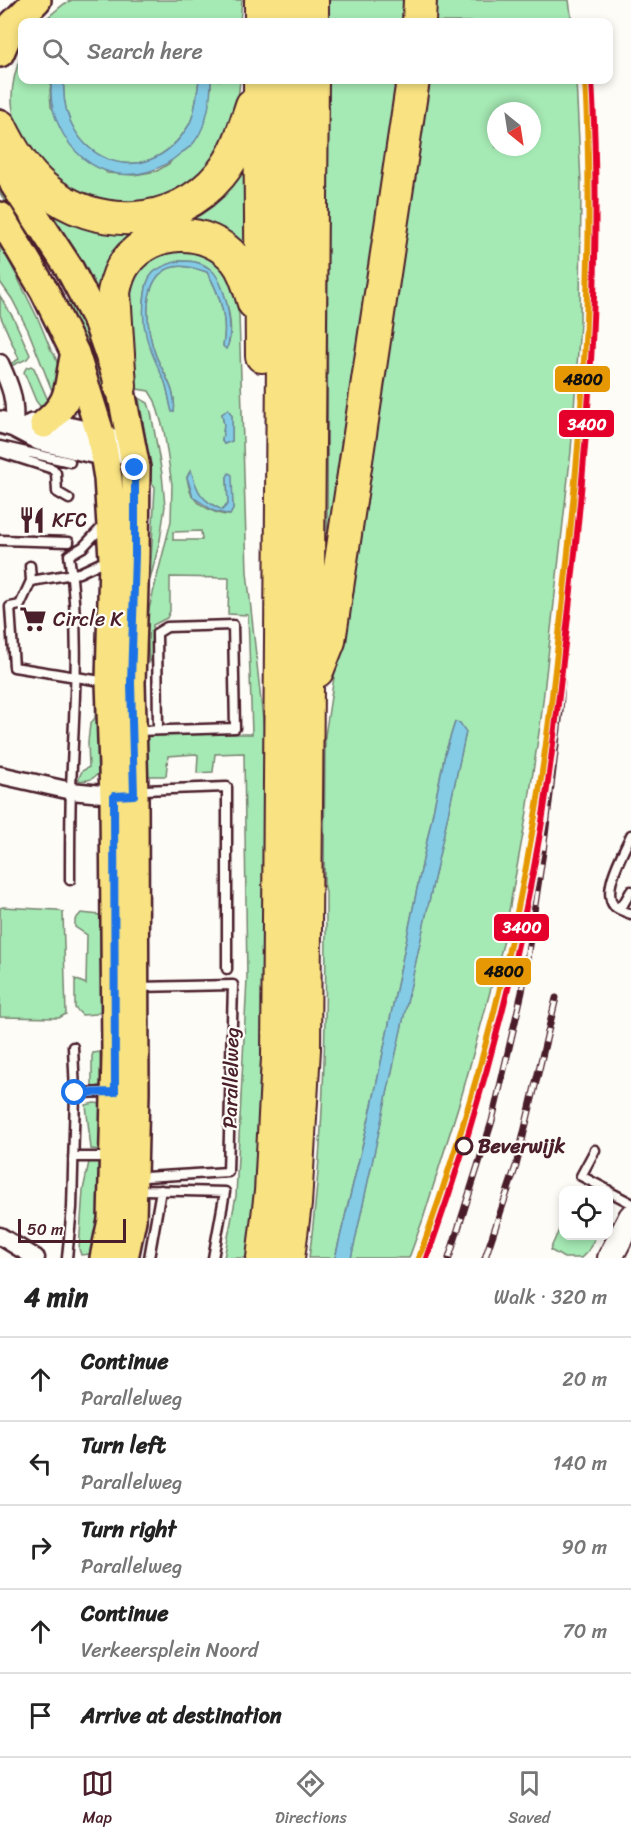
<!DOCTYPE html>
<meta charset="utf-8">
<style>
:root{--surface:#fff;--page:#f6f6f6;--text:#222;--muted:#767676;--line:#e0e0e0;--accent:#4a1f2b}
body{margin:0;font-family:Sriracha,sans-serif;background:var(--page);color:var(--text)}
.controls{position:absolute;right:18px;bottom:18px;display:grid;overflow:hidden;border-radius:12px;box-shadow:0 3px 9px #0003}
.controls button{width:54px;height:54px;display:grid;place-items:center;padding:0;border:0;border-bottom:2px solid var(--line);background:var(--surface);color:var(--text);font:30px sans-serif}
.compass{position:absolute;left:487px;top:102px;width:54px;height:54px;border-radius:50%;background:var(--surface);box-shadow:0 3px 9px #0003;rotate:150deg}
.scale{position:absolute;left:18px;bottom:15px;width:108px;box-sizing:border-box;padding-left:6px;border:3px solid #4a1f2b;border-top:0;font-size:16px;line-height:21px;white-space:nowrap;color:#4a1f2b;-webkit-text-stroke:4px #fdfcf7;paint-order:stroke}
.stop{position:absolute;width:18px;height:18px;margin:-14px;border:4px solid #1a73e8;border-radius:50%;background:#fff}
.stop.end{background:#1a73e8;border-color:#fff;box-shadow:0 2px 6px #0008}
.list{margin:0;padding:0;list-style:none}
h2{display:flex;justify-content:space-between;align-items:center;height:78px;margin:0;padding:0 24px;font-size:26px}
h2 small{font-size:20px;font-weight:400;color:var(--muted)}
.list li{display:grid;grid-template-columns:39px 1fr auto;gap:18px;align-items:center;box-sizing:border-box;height:84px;padding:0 24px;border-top:2px solid var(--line)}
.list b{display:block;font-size:22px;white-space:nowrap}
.list p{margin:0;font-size:20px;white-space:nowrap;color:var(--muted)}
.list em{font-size:20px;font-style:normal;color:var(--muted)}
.icon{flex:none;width:33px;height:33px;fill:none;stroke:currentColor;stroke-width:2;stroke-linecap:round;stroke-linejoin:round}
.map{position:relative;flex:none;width:631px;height:1258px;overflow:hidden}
.search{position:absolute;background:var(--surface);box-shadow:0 3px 9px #0003;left:18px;right:18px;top:18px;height:66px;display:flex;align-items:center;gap:15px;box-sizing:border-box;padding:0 21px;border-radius:12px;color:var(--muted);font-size:22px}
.sheet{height:498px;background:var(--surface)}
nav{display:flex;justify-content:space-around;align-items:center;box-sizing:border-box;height:84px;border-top:2px solid var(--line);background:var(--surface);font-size:16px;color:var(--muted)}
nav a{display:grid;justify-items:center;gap:3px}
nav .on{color:var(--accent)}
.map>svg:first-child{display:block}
</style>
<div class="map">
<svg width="631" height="1258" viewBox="0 0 631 1258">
<rect width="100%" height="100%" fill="#fdfcf7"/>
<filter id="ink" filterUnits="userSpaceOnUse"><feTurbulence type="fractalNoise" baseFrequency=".0167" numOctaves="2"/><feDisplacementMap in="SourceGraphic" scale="12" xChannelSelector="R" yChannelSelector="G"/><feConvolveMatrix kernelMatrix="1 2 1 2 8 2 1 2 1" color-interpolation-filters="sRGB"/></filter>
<g filter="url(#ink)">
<path fill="#a5e9b4" stroke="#788470" stroke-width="1.5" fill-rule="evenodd" d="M72,0H242L240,22H42L64,4Z
M328,0H408V22H328Z
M438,0H569L572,22H431L432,11Z
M22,53V80H52L50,90L51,107L107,173L134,175L157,171L170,163L211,89V80H240C238,102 236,126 224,146C193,200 128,222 71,192C64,188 53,184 47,179C40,172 35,160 30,152C8,117 7,90 22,53Z
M64,80H199C197,93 196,112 189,125C145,198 57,158 64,80Z
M328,80H403L327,589Z
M425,80H576L581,183L580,323L571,451L541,719L527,812L503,944L463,1091L423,1219L409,1258H351L465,736L455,722L445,754L372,1106L335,1258H309C325,1137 326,1014 326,892L324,883L325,736ZM496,111H532V147H496Z
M247,149L249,267L168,228L104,314L25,184L145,221Z
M0,183L32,228L23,233L0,193Z
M0,242L39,321L51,350L54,354L60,370L61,384L53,393L28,330L12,299L0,282Z
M185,247L210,255L220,263C221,270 226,274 229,280C234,291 237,303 239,314L247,572L264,729L263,1012L254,1212L247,1258H224L236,1196L247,979L244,753L215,754L213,772L197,773L198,755L196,754L168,756L166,776H147L146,734H252L248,615L228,614L229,578L170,577V611L167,618L153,625L152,659L149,663L147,629L149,609L171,521L172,485L164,431L155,401L149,391L137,389C134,372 132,355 130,338C124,290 125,250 185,247ZM178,261C191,261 204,261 213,272C225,285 237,333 226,348L223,346C228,320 220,294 207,272C191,267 173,261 159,275C142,294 147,333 156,356C164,374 177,391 174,412L172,411C169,401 168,389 164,379C151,351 140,327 145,294C146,287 147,279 153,273C160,266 170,264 178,261ZM228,409L232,416V441L224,444L222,441L224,425L222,414ZM190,471C199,494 198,498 222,510L228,504L227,477L229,474L231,475L233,509L230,515C219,516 200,506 193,497C189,492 188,483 187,477ZM201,531L202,540H173V532Z
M0,296L14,319L30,355L27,359L11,366L10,364L19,359L0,315Z
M67,302L77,303L113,396L98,400L63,306Z
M31,366L34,368L47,398L52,402L42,409L36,401L24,372L26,368Z
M139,398L148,403L151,412L162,474L165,506L160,540L150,580L155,487L150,480L148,453Z
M96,695H99L100,772C93,779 88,782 78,780L82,771L89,767L88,742L90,724L95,718Z
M3,907L57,910L63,912L66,1014L59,1018L0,1017V908Z
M81,913L100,915L101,1010L96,1014L82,1015L75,1008V979L86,984L87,935L75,927V920Z
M100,1052L101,1085L94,1088L92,1086V1056L93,1053Z
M94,1103L102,1104L103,1150L91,1149L86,1105Z
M89,1162H100C102,1194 100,1222 90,1254L81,1255L79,1249L83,1190Z
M563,1221L564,1236H596L588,1251L581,1258H564L550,1250Z"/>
<path fill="#84cce6" stroke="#6d879b" stroke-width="1.5" d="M52,80H64C58,158 145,198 189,125C196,112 197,93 199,80H211C211,99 207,125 195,141C192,146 186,150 181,153C139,190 84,178 60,128C52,112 49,97 52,80Z
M178,261C191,261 199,261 210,269C225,279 236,333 226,349L223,346C228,320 220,294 207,272C191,267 173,261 159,275C142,294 147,333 156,356C164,375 177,391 174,412H172C169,401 168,389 164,380C150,350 139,329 145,294C146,287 147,279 153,273C160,266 170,264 178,261Z
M228,409L232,416V441L224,444L222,441L224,425L222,414Z
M191,470C197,492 201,500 222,510L228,504L227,477L229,473L232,475L233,509L230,515L214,511L193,497L187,477Z
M455,722L460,723L466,732L355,1241L351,1258H335L372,1106L445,754Z"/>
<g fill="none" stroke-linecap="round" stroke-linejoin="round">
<defs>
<path id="service" d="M0,446L70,462
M0,452L53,469L56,473L57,492L69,499
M0,540L69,542
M30,566L31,581
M107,682L14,667L10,607L20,605L31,581L79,573L109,559
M136,731L235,728L233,625L167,627L157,633L158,730
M137,794L143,790L227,787V969
M631,835C624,851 601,890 614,906C618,910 625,912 631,914
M70,880C70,849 70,819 71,788C74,711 81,633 69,555L83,547L104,525
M617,908L624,903L631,891
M137,987L233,985L228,1172L145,1177L138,1180
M73,1047L75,1093
M595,1150L581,1176L608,1190
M73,1157H109
M138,1186L144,1190L225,1192L213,1258
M608,1191L631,1203
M67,1258L72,1208L75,1093L111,1092
M149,1258L161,1190"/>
<path id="minor" d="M0,363C11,387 16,400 14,426
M0,775L71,791L123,796
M0,1236L36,1258"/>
<path id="tertiary" d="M0,422L14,426L39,439L105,455L117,452
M32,425C53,423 93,433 113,441"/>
<path id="secondary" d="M610,1258L631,1217"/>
<path id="primary" d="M0,53L12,25L37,0
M0,150L14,184L69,268L98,323L120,386L136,468L135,555L131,683L134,795L135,1092L132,1220L124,1258
M0,216L44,290L75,353L101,436L108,478L113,558L110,682L114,797L116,1055L112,1220L104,1258
M44,424C72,401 67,390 74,357"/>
<path id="motorway" d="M261,22V0
M286,22V0
M312,22V0
M419,22L420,0
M260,80L262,356
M0,126C11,149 24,171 44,188C96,232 176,228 220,175C237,155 244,129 252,105
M120,386L114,292C116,282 119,271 126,262C152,227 208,226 236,260C246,272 249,288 254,303
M317,671L329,641L413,80
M263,1258L271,1192L278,1058L285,80
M288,1258L295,1204L304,1049L312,80"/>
</defs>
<use href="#service" stroke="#4a1f2b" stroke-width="13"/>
<use href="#minor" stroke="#4a1f2b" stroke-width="21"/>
<use href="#tertiary" stroke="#4a1f2b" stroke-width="26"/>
<use href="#secondary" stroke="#4a1f2b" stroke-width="28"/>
<use href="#primary" stroke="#4a1f2b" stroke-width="32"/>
<use href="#motorway" stroke="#4a1f2b" stroke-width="36"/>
<use href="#service" stroke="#fdfcf7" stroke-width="8"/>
<use href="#minor" stroke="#fdfcf7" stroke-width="16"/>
<use href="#tertiary" stroke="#fdfcf7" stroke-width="21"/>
<use href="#secondary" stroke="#fdfcf7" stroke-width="24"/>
<use href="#primary" stroke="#f8e281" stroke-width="27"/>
<use href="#motorway" stroke="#f8e281" stroke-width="32"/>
<defs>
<path id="rail" d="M564,657L567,561
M449,1258L492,1121L522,992L543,852L560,712L564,650
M485,1258L516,1166L556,998"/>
</defs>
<use href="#rail" stroke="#4a1f2b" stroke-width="7"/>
<use href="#rail" stroke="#fdfcf7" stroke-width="4.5" stroke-dasharray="14" stroke-linecap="butt"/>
<defs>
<path id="rail-1" d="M419,1258C469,1118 508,975 533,828C547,749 555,670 564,590C583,418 595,253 585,80"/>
<path id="rail-2" d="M427,1258C477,1118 516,975 541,828C554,749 562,669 571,590C590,418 602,252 592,80"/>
</defs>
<use href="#rail-1" stroke="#fdfcf7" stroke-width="10"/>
<use href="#rail-2" stroke="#fdfcf7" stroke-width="10"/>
<use href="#rail-1" stroke="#e69804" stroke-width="6"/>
<use href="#rail-2" stroke="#e4002b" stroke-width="6"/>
</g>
</g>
<g fill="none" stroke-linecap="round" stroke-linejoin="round" filter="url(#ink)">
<path stroke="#1a73e8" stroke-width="8" d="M75,1093L115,1092L114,796L134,795L131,683L135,555V468"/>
</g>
<defs>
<symbol id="restaurant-bare" viewBox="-9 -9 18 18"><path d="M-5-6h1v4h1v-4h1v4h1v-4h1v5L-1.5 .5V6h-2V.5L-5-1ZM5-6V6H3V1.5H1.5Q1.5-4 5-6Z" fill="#4a1f2b" stroke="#fdfcf7" stroke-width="2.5" paint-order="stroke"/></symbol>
<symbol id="supermarket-bare" viewBox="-9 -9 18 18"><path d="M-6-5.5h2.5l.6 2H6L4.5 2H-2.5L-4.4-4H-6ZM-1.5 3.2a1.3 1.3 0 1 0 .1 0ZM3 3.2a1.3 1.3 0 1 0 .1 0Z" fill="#4a1f2b" stroke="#fdfcf7" stroke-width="2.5" paint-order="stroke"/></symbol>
</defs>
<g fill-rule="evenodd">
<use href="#restaurant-bare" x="13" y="501" width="38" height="38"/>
<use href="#supermarket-bare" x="14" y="600" width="38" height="38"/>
</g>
<circle fill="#fdfcf7" stroke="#4a1f2b" stroke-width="3" cx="464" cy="1146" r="8"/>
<g text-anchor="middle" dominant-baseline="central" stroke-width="4.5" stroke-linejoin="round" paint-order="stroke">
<g font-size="20" fill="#4a1f2b" stroke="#fdfcf7" text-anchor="start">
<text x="52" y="520">KFC</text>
<text x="53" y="619">Circle K</text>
</g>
<g font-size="20" fill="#4a1f2b" stroke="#fdfcf7">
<text transform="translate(231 1078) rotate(-89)">Parallelweg</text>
</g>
<g font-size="20" font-weight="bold" fill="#4a1f2b" stroke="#fdfcf7" text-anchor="start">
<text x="478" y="1146">Beverwijk</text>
</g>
</g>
<g stroke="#fdfcf7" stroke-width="2">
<rect x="554" y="365" width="57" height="28" rx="6" fill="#e69804"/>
<rect x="558" y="409" width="57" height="29" rx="6" fill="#e4002b"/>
<rect x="493" y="913" width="57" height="29" rx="6" fill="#e4002b"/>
<rect x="475" y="957" width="57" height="29" rx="6" fill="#e69804"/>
</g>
<g font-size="16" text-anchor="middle" font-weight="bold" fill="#fff">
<text x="587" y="430">3400</text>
<text x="522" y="933">3400</text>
</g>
<g font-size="16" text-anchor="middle" font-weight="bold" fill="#111">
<text x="583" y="385">4800</text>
<text x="504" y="977">4800</text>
</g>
</svg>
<div class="controls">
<button><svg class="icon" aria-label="locate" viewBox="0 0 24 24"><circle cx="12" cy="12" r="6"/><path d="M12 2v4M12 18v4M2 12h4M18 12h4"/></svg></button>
</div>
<svg class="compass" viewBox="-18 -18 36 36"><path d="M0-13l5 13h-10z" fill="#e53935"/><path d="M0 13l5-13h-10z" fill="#767676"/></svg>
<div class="scale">50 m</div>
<div class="stop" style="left:75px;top:1093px"></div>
<div class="stop end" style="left:135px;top:468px"></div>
<div class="search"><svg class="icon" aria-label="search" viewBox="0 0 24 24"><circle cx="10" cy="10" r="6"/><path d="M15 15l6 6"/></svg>Search here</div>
</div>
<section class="sheet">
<h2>4 min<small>Walk · 320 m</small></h2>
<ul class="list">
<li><svg class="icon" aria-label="ahead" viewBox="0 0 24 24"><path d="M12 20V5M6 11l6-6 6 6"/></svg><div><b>Continue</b><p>Parallelweg</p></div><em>20 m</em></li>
<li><svg class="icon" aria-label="left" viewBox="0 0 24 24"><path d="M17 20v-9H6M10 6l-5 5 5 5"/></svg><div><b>Turn left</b><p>Parallelweg</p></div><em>140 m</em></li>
<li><svg class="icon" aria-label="right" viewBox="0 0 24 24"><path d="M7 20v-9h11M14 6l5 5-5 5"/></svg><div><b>Turn right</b><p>Parallelweg</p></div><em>90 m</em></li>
<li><svg class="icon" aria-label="ahead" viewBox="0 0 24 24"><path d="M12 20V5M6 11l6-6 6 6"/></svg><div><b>Continue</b><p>Verkeersplein Noord</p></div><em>70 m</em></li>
<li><svg class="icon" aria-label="arrive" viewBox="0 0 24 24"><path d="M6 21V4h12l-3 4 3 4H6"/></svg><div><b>Arrive at destination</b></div></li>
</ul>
</section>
<nav>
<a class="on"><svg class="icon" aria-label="map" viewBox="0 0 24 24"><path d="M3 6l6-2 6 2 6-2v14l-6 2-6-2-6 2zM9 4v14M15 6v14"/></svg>Map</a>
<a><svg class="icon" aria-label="directions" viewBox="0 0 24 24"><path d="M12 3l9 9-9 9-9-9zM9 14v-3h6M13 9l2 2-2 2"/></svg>Directions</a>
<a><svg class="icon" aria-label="saved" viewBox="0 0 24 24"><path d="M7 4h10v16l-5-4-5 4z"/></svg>Saved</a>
</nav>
